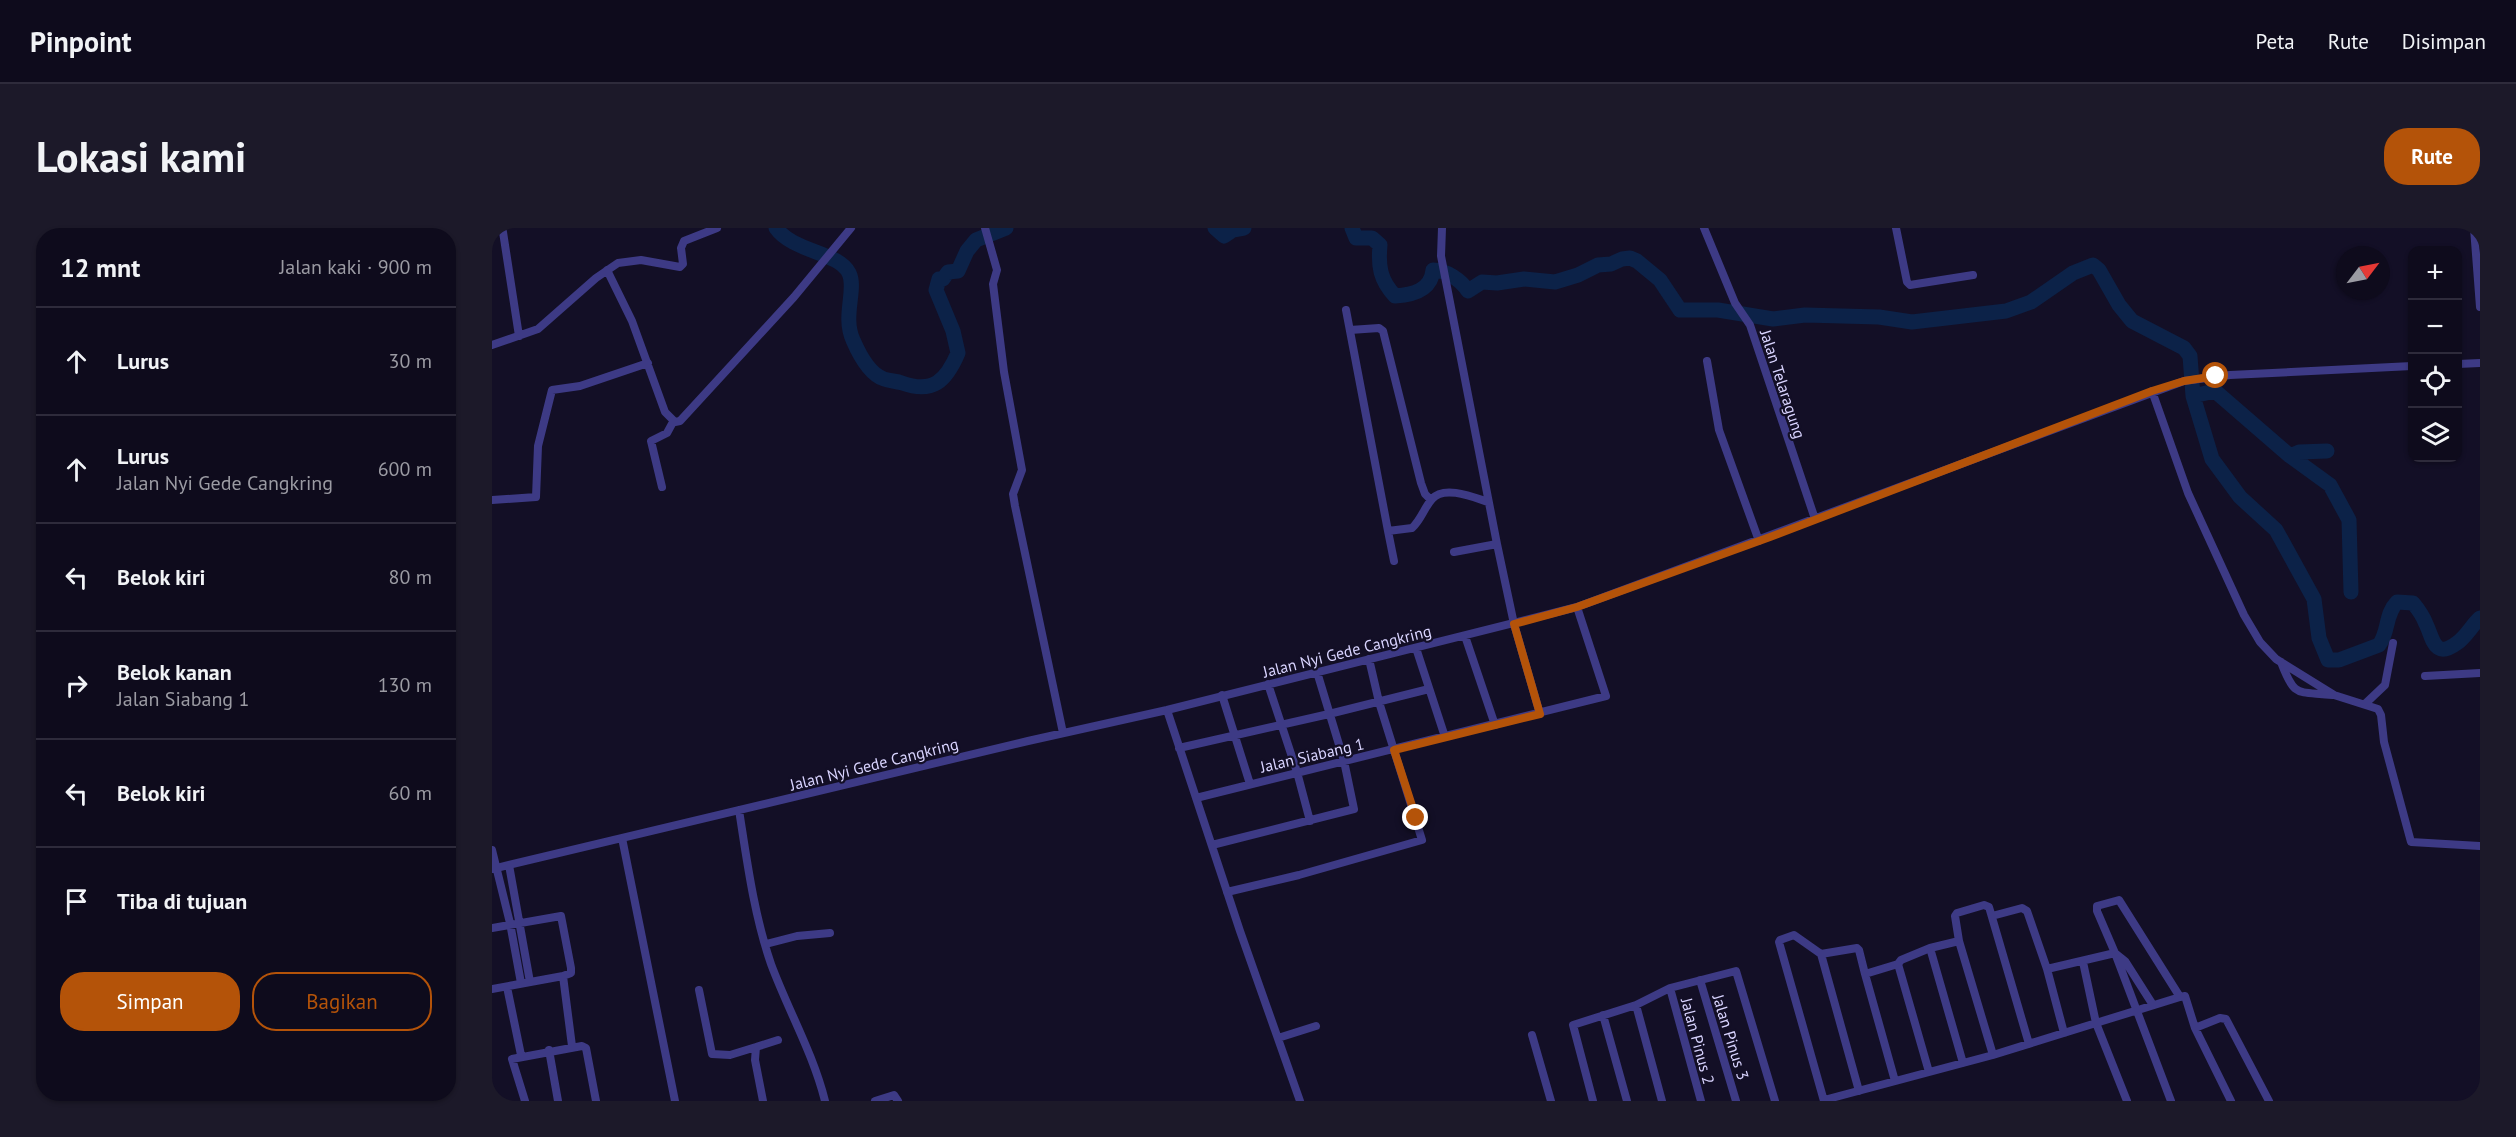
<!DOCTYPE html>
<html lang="id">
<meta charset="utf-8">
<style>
:root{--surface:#0e0b1c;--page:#1c1929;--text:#f1f3f6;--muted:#9b9ba3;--line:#2e2b3b;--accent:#b45309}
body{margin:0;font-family:"PT Sans",sans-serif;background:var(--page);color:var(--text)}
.controls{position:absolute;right:18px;top:18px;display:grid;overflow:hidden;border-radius:12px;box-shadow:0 2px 4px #0004}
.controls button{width:54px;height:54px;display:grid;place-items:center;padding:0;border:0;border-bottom:2px solid var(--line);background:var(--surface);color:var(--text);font:30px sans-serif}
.compass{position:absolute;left:1844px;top:18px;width:54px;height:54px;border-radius:50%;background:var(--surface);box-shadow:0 2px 4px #0004;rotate:58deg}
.stop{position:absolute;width:18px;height:18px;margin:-14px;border:4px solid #b45309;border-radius:50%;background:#fff}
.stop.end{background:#b45309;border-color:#fff;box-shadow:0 2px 6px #0008}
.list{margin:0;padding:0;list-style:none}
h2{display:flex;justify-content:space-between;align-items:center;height:78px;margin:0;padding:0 24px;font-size:26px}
h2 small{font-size:20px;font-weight:400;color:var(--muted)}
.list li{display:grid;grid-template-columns:39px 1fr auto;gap:18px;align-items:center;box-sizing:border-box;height:108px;padding:0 24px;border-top:2px solid var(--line)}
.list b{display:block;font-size:22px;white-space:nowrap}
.list p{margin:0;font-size:20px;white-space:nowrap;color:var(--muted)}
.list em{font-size:20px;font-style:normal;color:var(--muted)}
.actions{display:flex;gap:12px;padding:18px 24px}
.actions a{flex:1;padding:14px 0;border:2px solid var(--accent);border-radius:24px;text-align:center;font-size:21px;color:var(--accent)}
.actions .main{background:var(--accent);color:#fff}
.icon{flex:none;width:33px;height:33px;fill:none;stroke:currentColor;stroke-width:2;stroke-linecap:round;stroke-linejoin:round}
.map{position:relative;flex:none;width:1988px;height:873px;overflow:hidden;border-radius:24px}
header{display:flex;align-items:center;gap:36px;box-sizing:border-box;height:84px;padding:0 30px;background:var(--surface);border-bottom:2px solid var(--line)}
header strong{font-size:28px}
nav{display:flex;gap:33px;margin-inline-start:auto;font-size:21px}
.intro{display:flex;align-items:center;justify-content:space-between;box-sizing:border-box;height:144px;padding:0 36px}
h1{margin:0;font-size:42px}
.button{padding:15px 27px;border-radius:24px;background:var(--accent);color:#fff;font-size:21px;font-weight:700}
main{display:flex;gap:36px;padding:0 36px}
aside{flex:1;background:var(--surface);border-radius:24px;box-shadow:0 2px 4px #0004}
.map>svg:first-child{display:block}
</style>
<header>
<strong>Pinpoint</strong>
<nav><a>Peta</a><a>Rute</a><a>Disimpan</a></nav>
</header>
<div class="intro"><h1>Lokasi kami</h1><a class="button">Rute</a></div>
<main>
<aside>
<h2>12 mnt<small>Jalan kaki · 900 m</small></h2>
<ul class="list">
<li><svg class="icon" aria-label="ahead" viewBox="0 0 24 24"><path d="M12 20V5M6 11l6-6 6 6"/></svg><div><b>Lurus</b></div><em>30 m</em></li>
<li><svg class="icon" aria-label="ahead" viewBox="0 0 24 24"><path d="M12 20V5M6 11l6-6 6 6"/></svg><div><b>Lurus</b><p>Jalan Nyi Gede Cangkring</p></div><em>600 m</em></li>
<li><svg class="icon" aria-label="left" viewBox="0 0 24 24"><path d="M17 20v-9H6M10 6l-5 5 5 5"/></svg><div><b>Belok kiri</b></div><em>80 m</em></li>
<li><svg class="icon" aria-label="right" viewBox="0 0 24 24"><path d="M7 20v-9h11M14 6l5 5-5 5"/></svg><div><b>Belok kanan</b><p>Jalan Siabang 1</p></div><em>130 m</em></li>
<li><svg class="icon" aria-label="left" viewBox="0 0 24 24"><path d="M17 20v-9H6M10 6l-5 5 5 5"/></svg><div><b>Belok kiri</b></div><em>60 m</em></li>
<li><svg class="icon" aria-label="arrive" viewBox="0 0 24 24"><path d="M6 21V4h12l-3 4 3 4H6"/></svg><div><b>Tiba di tujuan</b></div></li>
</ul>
<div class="actions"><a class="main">Simpan</a><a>Bagikan</a></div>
</aside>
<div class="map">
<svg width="1988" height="873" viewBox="0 0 1988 873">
<rect width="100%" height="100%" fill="#130f26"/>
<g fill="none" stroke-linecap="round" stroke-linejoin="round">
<path stroke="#0c2248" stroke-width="15" d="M284,0C301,24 347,24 357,45C365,61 350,88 361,112C367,126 377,146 392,151C398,153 404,153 410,155C441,166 454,153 466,125L461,103L444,62L447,51H451L456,44L466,43L475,23L484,12L514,0
M723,0L732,8L741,2L752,0
M860,0L864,10H880L888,17C886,38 888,52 903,68C920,67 939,63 941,42C954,42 969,52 976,63L990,54L1005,55L1032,51L1063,54L1086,47L1106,37L1119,36L1130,31L1138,30L1145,33L1168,52L1188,82H1226L1281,91L1313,87L1387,89L1420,94L1514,83L1539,74L1581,45L1601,37L1607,42L1627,77L1640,93L1692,120L1698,128L1701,168L1720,231L1748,269L1784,302L1822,371L1827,410L1836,432H1847L1887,417C1897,404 1893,386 1905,374L1921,375C1926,381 1931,388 1934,396C1941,410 1942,432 1965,415C1974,409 1980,397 1988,390
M1701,168L1723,163L1798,228L1838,257L1857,292L1859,364
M1798,228L1807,224L1835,223"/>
<path stroke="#3d3a85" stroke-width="8" d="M493,0L505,42L501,56L512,144L530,242L521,266L523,278L571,505
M950,0L949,28L1005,316L1022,396L1048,486
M1212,0L1243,75L1258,97L1323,291
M1404,0L1415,54L1418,57L1481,47
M1982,0L1988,79
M11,4L27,108
M115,42L140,93L173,184L183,194L188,193L302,69L359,0
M854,82L896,303L920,300C929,292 932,280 940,271C952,257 981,269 996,274
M858,102L887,100L891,103L929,255L933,266L939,272
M0,117L46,101L104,50L126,35L149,32L188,39L191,36L189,20L192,13L225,0
M1215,133L1227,202L1267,313
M1966,136L1988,135
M1660,163L1696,265L1752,387L1768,414L1784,431L1842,467L1886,481L1889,487L1892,514L1919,614L1988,618
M170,259L159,213L175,205L181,194
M0,272L44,269L46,218L60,162L88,158L156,135
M896,303L902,333
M962,324L1005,316
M973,408L1003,497
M924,420L953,509
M1789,434C1803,471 1805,463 1841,467
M1933,448L1988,445
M776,456L805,544L818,593
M730,467L758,556
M1874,475L1893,457L1901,415
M675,482L748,703L808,873
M687,520L837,486L937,461
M704,570L1114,468L1085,379
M247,582C255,633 262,687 279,736C296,782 321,825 333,873
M130,610L183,873
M720,617L862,581L852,533L825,444
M0,622L18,695L29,755
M17,637L38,754
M0,641L536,513L675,482L1085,379L1692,153L1738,147L1920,138
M735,664L807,647L930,612L887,474L877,431
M1500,688L1530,680L1535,683L1555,741L1572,805
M0,700L69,688L79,740V745L71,748
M274,716L305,708L338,705
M1438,720L1471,835
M1329,726L1367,863
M1591,734L1604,795L1688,769L1627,672L1605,678V683L1623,725L1633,733L1661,777
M1406,736L1437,844
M1555,741L1623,725L1679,873
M1373,746L1403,853
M1208,752L1244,873
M15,759L29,827
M1178,760L1209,873
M0,761L71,748L80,818
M207,762L220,826L238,827L264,819
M1688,769L1693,768L1703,800L1739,873
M1144,777L1170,873
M1111,787L1135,873
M1703,800L1728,790L1734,791L1777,873
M1040,807L1059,873
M786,810L824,798
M57,822L66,873
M1501,827L1604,795L1635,873
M1332,872L1501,827L1467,713L1463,688L1465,685L1492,677L1497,679L1537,816
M33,873L20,831L90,818L94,820L104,873
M271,873L263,832L264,819L286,812
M383,873L402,867L406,873
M1101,873L1081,797L1144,777L1178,760L1244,743L1283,873
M1332,873L1287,714L1288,712L1302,707L1329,726L1365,720L1367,722L1373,746L1406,736L1409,732L1438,720L1467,713"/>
</g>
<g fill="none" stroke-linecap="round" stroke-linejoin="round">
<path stroke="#b45309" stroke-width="8" d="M924,590L902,522L1048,486L1022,396L1085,379L1278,309L1660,163L1692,153L1724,148"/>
</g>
<g text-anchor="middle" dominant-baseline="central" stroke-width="4.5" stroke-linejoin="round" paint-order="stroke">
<g font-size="16" fill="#d9d4ff" stroke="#130f26">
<text transform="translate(1291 156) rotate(72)">Jalan Telaragung</text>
<text transform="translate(855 423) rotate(-14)">Jalan Nyi Gede Cangkring</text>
<text transform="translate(820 527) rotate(-13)">Jalan Siabang 1</text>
<text transform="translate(382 536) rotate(-14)">Jalan Nyi Gede Cangkring</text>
<text transform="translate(1239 809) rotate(73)">Jalan Pinus 3</text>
<text transform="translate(1206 813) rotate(75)">Jalan Pinus 2</text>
</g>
</g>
</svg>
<div class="controls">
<button>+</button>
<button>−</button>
<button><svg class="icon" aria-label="locate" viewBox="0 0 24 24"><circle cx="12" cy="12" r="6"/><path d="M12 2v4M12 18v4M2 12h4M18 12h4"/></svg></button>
<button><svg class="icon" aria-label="layers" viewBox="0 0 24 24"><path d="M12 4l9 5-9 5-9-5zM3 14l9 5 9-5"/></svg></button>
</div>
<svg class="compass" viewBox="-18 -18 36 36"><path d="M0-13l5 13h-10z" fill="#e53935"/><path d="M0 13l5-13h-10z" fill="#9b9ba3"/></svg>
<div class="stop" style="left:1724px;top:148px"></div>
<div class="stop end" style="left:924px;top:590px"></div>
</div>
</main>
